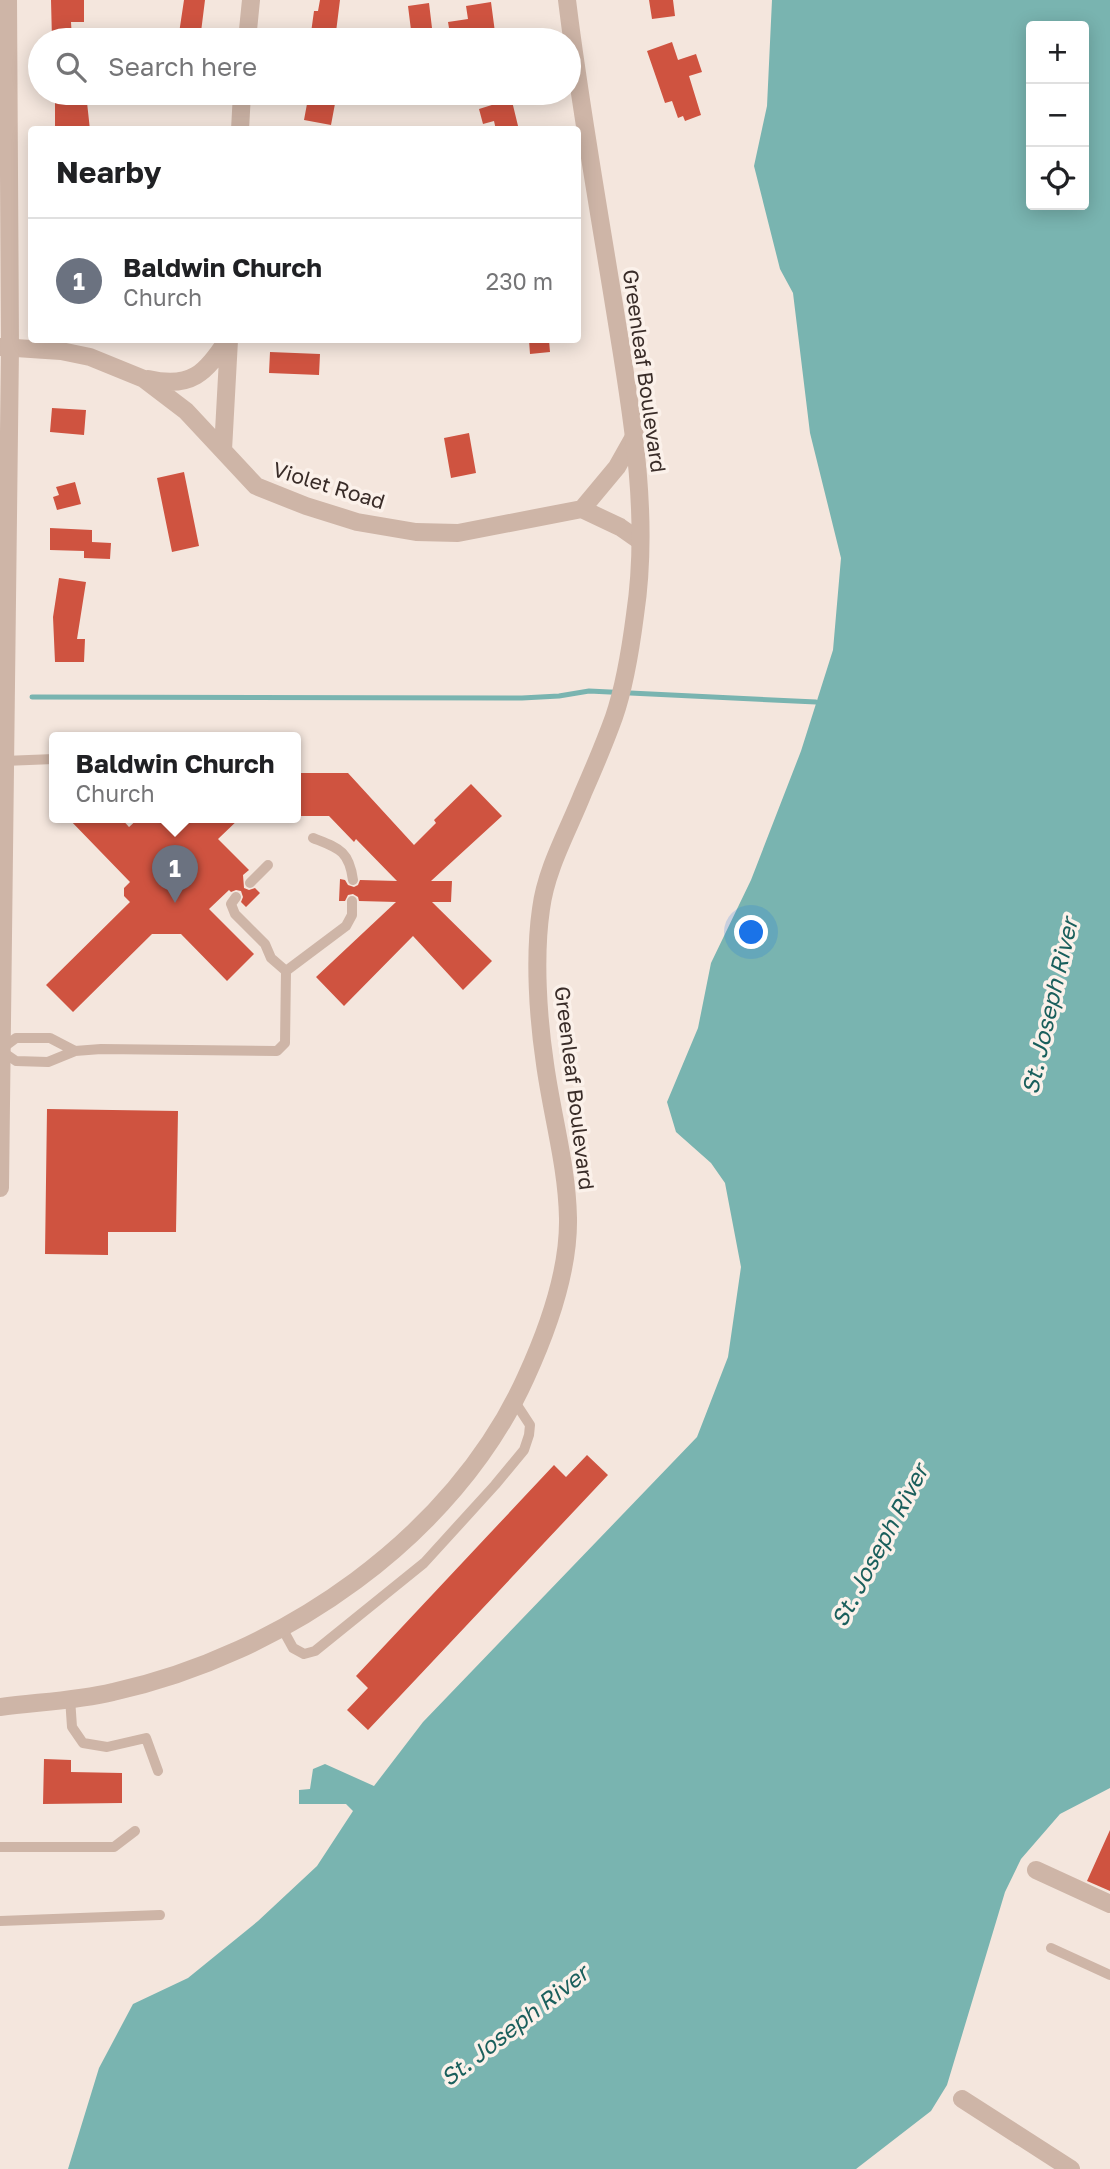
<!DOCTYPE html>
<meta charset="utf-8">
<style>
:root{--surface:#fff;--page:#f2f2f2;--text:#202124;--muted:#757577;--line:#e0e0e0;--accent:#1a5f5c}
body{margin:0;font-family:"Golos Text",sans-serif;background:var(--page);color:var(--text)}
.controls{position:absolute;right:21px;top:21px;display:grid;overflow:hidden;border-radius:7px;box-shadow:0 4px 18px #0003}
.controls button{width:63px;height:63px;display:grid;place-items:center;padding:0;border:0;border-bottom:2px solid var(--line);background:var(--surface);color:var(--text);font:35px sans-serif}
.you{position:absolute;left:752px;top:933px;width:24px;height:24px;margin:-18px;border:5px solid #fff;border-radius:50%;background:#1a73e8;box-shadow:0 0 0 10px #1a73e833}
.badge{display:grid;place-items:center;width:46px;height:46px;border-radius:50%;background:var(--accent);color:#fff;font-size:23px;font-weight:700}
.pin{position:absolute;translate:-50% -58px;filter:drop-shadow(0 2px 4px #0008)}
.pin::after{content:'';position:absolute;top:37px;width:24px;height:21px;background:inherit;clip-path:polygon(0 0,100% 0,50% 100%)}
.popup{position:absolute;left:49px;top:732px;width:252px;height:91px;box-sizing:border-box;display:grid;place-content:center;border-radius:7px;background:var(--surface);filter:drop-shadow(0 2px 5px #0005);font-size:23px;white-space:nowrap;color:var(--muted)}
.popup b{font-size:26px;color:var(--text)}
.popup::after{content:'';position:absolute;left:50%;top:100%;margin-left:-14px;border:14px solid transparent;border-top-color:var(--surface)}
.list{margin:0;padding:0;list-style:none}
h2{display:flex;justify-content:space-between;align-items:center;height:91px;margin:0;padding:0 28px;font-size:30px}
h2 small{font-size:23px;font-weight:400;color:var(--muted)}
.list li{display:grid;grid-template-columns:46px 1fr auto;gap:21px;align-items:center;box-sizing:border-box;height:126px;padding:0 28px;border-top:2px solid var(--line)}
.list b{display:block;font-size:26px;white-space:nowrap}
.list p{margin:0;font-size:23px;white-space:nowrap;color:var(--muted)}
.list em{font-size:23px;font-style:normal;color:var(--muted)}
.icon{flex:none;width:38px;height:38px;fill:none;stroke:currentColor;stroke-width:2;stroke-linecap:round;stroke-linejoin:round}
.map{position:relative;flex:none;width:1110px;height:2169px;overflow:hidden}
.search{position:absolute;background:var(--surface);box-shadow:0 4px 18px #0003;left:28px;top:28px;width:553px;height:77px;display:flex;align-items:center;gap:18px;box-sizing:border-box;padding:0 24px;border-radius:38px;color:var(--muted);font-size:26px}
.panel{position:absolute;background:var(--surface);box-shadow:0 4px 18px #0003;left:28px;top:126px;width:553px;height:217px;border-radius:7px}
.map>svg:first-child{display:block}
</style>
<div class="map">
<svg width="1110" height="2169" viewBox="0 0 1110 2169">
<rect width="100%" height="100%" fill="#f4e6dd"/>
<path fill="#79b4b0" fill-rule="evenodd" d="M772,0H1110V1788L1060,1814L1021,1859L1005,1892L947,2085L931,2111L856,2169H68L99,2068L133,2004L188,1978L258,1921L317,1866L353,1811L346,1804H299V1790L310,1789L313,1769L325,1764L374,1786L423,1722L697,1437L728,1357L741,1267L725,1183L711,1163L676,1132L667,1102L698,1028L711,963L751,880L801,751L833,650L841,558L810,433L793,293L780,269L754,166L767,106ZM1031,26H1084V205H1031Z"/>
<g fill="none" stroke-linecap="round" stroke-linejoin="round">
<path stroke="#79b4b0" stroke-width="5" d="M32,697L522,698L559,696L589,691L816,702"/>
</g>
<path fill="#cf5340" d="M51,0H84V22H71L72,40H52Z
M184,0H205L200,40H178Z
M320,0H340L335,40H310L314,11H318Z
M649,0H673L675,16L652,19Z
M491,2L496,40H472V37L451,40L448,22L468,19L466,6Z
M429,3L432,28L411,30L408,6Z
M672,42L678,60L696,54L702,72L689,76L701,115L685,121L683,116L678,118L672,101L665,103L647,51Z
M55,93H86L90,130H55Z
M309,93H337L331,125L304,120Z
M492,93H510L519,130H496L494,121L483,124L479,109L495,104Z
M529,340H549L550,352L530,354Z
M270,352L320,354L319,375L269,373Z
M52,408L86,410L84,435L50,432Z
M469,433L476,473L451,478L444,438Z
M184,472L199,546L172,552L157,478Z
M75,482L81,504L57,510L53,497L59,495L56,487Z
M50,528L92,530V542L111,543L110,559L84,558V551L50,550Z
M59,578L86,582L77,639H85L84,662H55L53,617Z
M296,773H348L414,845L436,823L434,820L471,784L502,816L431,881H452L451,902H432L492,961L463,990L413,936L344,1006L316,977L396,902L359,901L358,897L353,894L348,895L345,901H339L340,879L345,880L348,885L354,887L358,885L360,880L397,881L356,839L354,842L329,816H296Z
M67,817H120L129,827L140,817H241L218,839L249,870L243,875L244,888L249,890L255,888L260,893L246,907L241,902L243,897L241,891L236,890L231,892L229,890L209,909L254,954L227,981L181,934H152L73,1012L46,985L130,902L124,896V888L130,882Z
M47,1109L178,1111L176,1232H108V1255L45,1254Z
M587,1455L608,1475L368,1730L347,1710L368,1688L356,1676L554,1465L566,1477Z
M44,1759L71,1760V1772L122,1773V1803L43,1804Z
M1110,1830V1891L1087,1881Z"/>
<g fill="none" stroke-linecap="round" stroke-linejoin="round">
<path stroke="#ceb5a7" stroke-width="10" d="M4,761L54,759
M313,838C338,848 349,850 353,880
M250,883L268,865
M236,897L231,904L235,914L265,944L271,958L286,971L346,926L352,915V901
M75,1051L50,1038H16L0,1050L16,1061L48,1062L75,1051L101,1049L277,1051L285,1043L286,971
M282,1628L293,1648L304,1654L315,1651L424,1563L495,1485L524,1450L529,1435L530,1425L515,1402
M70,1698L72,1727L83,1743L107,1747L146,1738L158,1771
M0,1847H114L135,1831
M0,1921L160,1915
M1051,1948L1110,1975"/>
<path stroke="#ceb5a7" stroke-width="18" d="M247,40L251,0
M240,130L242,93
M0,347L61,351L90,357L144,379L186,411L256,486L306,506L357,522L416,532L458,533L582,509L620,527L640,541
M148,379C191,389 206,373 227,340
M223,450L229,340
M582,509L617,467L635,435
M1036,1870L1110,1904
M962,2099L1071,2169"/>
<path stroke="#ceb5a7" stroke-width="18" d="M0,1188L10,348L8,0
M0,1707C37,1702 76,1701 113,1692C282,1655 454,1537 526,1377C548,1329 569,1271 568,1218C567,1166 552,1115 545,1064C538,1017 534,957 541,909C546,869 568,831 583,793C594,768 605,742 614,717C624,688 631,646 635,615C650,516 632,415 616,317C599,211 580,106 567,0"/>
</g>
<g text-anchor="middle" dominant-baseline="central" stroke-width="7" stroke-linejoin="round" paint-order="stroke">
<g font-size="21" fill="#392c28" stroke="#fbf1ea">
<text transform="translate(645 371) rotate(82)">Greenleaf Boulevard</text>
<text transform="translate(329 485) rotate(17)">Violet Road</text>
<text transform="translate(575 1088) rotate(83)">Greenleaf Boulevard</text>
</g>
<g font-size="23" font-style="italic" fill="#1a5f5c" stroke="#fbf1ea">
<text transform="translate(1049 1006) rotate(-77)">St. Joseph River</text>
<text transform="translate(879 1545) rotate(-62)">St. Joseph River</text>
<text transform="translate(514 2025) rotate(-38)">St. Joseph River</text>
</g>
</g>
</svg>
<div class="controls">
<button>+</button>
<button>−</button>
<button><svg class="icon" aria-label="locate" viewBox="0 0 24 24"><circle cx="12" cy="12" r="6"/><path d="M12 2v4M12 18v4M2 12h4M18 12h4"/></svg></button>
</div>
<div class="you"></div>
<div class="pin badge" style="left:175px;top:903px;background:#6b7280">1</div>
<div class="popup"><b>Baldwin Church</b>Church</div>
<div class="search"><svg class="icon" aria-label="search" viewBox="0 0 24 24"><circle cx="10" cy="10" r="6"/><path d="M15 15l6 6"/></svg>Search here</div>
<section class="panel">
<h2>Nearby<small></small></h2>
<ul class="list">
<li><span class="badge" style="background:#6b7280">1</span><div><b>Baldwin Church</b><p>Church</p></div><em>230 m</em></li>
</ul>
</section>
</div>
